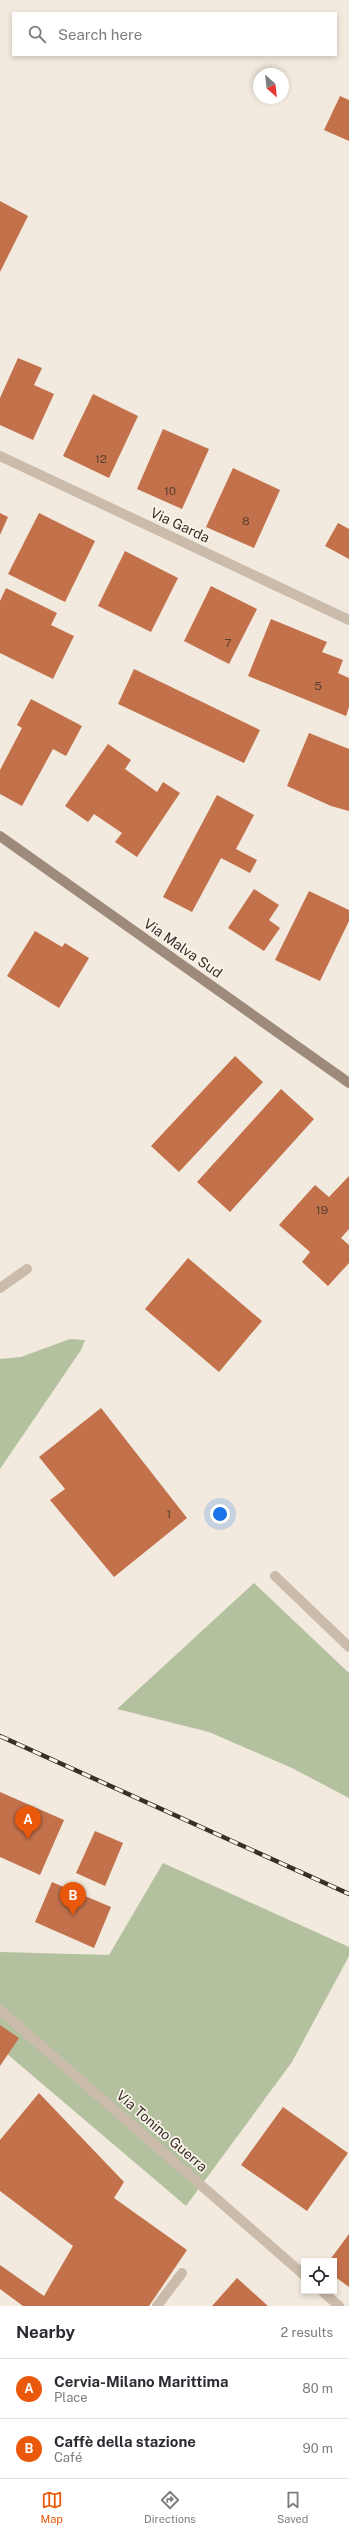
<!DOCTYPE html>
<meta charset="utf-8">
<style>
:root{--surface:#fff;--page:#f7f7f7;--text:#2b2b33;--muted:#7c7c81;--line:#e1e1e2;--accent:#ea580c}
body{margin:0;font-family:"Public Sans",sans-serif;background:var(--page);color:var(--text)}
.controls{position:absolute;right:12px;bottom:12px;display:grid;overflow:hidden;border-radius:0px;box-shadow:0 2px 6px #0003}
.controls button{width:36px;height:36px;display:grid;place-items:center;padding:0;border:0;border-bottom:1px solid var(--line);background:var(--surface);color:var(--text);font:20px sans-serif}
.compass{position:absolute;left:253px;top:68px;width:36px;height:36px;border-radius:50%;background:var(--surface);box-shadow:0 2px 6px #0003;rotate:153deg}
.you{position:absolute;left:220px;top:1514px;width:14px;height:14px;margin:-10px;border:3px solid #fff;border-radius:50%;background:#1a73e8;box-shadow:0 0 0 6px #1a73e833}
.badge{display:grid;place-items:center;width:26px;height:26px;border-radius:50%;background:var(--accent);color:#fff;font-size:13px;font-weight:700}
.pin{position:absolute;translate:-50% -33px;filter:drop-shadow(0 1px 2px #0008)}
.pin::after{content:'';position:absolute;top:21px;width:14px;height:12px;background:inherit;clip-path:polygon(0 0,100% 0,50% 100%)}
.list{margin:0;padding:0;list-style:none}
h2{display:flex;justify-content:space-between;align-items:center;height:52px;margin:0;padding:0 16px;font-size:17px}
h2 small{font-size:13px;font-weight:400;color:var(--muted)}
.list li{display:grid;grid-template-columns:26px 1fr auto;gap:12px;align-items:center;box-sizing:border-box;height:60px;padding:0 16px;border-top:1px solid var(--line)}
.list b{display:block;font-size:15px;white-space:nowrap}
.list p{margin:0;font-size:13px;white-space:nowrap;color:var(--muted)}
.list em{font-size:13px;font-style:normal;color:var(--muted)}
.icon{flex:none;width:22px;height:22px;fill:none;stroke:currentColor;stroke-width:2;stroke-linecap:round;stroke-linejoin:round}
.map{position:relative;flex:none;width:349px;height:2306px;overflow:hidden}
.search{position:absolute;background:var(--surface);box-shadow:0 2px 6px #0003;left:12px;right:12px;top:12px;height:44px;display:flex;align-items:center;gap:10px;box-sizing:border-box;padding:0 14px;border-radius:0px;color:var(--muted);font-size:15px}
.sheet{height:172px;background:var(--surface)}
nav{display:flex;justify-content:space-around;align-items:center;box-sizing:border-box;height:56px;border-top:1px solid var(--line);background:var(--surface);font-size:11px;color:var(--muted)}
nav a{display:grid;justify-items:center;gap:2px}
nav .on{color:var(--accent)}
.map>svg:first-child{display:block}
</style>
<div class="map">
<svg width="349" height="2306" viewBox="0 0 349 2306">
<rect width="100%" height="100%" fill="#f2eade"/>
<path fill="#b3c19e" d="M70,1339L85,1340L81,1350L0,1469V1359L21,1357Z
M254,1583L349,1673V1798L292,1768L209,1732L117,1709Z
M163,1863L349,1947V1956L292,2062L186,2206L0,2048V1952L109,1955Z"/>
<path fill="#c3714b" d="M340,96L349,100V141L324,130Z
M0,201L28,216L0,272Z
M18,358L42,368L34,385L54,394L33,440L0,425V398Z
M93,394L138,416L109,478L63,456Z
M163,429L209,449L182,509L137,489Z
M233,468L280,490L254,548L206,527Z
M0,513L8,517L0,535Z
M39,513L95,541L65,602L8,574Z
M338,523L349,529V559L325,546Z
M125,551L178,578L151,632L98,606Z
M211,586L257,609L229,664L184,641Z
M6,588L57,613L51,625L74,636L53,679L0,653V601Z
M271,619L327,642L322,652L343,660L338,673L349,678V707L346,716L248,676Z
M134,669L260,730L244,763L118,704Z
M31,699L82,726L66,756L53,749L22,806L0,794V770L22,728L17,725Z
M309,733L349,749V811L331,806L287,786Z
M108,744L131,760L125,769L157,792L163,782L180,793L137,857L115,842L122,833L94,814L88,822L65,806Z
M217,795L254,815L236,849L257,860L250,873L221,858L192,912L163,897Z
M254,889L279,905L269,920L280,928L264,951L228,928Z
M309,891L349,910V921L320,981L275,960Z
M35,931L62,947L65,943L89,958L59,1008L7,976Z
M235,1056L263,1082L179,1172L151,1146Z
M281,1089L314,1119L230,1212L197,1182Z
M349,1176V1229L341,1238L349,1245V1263L328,1286L302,1262L310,1252L279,1225L315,1185L329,1197Z
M188,1258L262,1321L219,1372L145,1309Z
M101,1408L187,1518L114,1577L50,1500L65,1489L39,1457Z
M0,1792L64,1820L40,1875L0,1857Z
M95,1831L123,1843L105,1886L76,1873Z
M52,1882L111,1907L94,1948L35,1922Z
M0,2025L19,2038L0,2066Z
M39,2093L124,2182L114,2198L187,2250L149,2306H23L0,2289V2265L44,2296L73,2246L0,2191V2140Z
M283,2107L348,2153L307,2211L241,2165Z
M349,2234V2287L334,2276V2261H329Z
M237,2278L268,2306H212Z"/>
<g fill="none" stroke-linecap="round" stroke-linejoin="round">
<path stroke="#cabbaa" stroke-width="10" d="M0,2010L304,2275
M322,2291L339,2306"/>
<path stroke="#cabbaa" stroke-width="10" d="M0,456L349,620
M0,1288L27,1269
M275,1576L349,1647
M157,2306L182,2273"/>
<path stroke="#9e8a7b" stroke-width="10" d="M0,836L349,1083"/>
<defs>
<path id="rail" d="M0,1736L349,1894"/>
</defs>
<use href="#rail" stroke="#382f29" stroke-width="4.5"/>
<use href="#rail" stroke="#faf4ea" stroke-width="3" stroke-dasharray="9" stroke-linecap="butt"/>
</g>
<g text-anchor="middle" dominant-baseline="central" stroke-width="3.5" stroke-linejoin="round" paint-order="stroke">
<g font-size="12" fill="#5b4032">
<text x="101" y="459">12</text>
<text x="170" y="491">10</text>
<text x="246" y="521">8</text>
<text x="228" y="643">7</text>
<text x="318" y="686">5</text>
<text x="322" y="1210">19</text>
<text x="169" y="1514">1</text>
</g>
<g font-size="14" fill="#382f29" stroke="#faf4ea">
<text transform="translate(180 525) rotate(25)">Via Garda</text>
<text transform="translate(183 948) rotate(35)">Via Malva Sud</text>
<text transform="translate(162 2131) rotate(41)">Via Tonino Guerra</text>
</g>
</g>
</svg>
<div class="controls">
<button><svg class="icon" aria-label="locate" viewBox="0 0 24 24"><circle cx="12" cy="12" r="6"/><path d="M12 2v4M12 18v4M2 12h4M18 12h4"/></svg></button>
</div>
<svg class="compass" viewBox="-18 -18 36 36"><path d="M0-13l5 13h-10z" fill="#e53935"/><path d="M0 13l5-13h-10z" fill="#7c7c81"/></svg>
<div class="you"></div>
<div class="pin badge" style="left:28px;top:1839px">A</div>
<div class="pin badge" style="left:73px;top:1915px">B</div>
<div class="search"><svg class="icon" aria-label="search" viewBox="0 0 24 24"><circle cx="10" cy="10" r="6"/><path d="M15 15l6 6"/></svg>Search here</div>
</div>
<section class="sheet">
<h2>Nearby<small>2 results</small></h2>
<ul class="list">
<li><span class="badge">A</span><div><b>Cervia-Milano Marittima</b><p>Place</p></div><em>80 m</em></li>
<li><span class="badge">B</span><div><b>Caffè della stazione</b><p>Café</p></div><em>90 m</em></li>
</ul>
</section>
<nav>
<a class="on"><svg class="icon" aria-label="map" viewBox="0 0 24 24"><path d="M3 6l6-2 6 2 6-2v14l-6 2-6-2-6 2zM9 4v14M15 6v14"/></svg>Map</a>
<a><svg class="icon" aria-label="directions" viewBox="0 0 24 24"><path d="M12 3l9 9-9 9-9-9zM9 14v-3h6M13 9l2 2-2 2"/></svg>Directions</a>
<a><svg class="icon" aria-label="saved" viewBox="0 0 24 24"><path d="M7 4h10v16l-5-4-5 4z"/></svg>Saved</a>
</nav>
